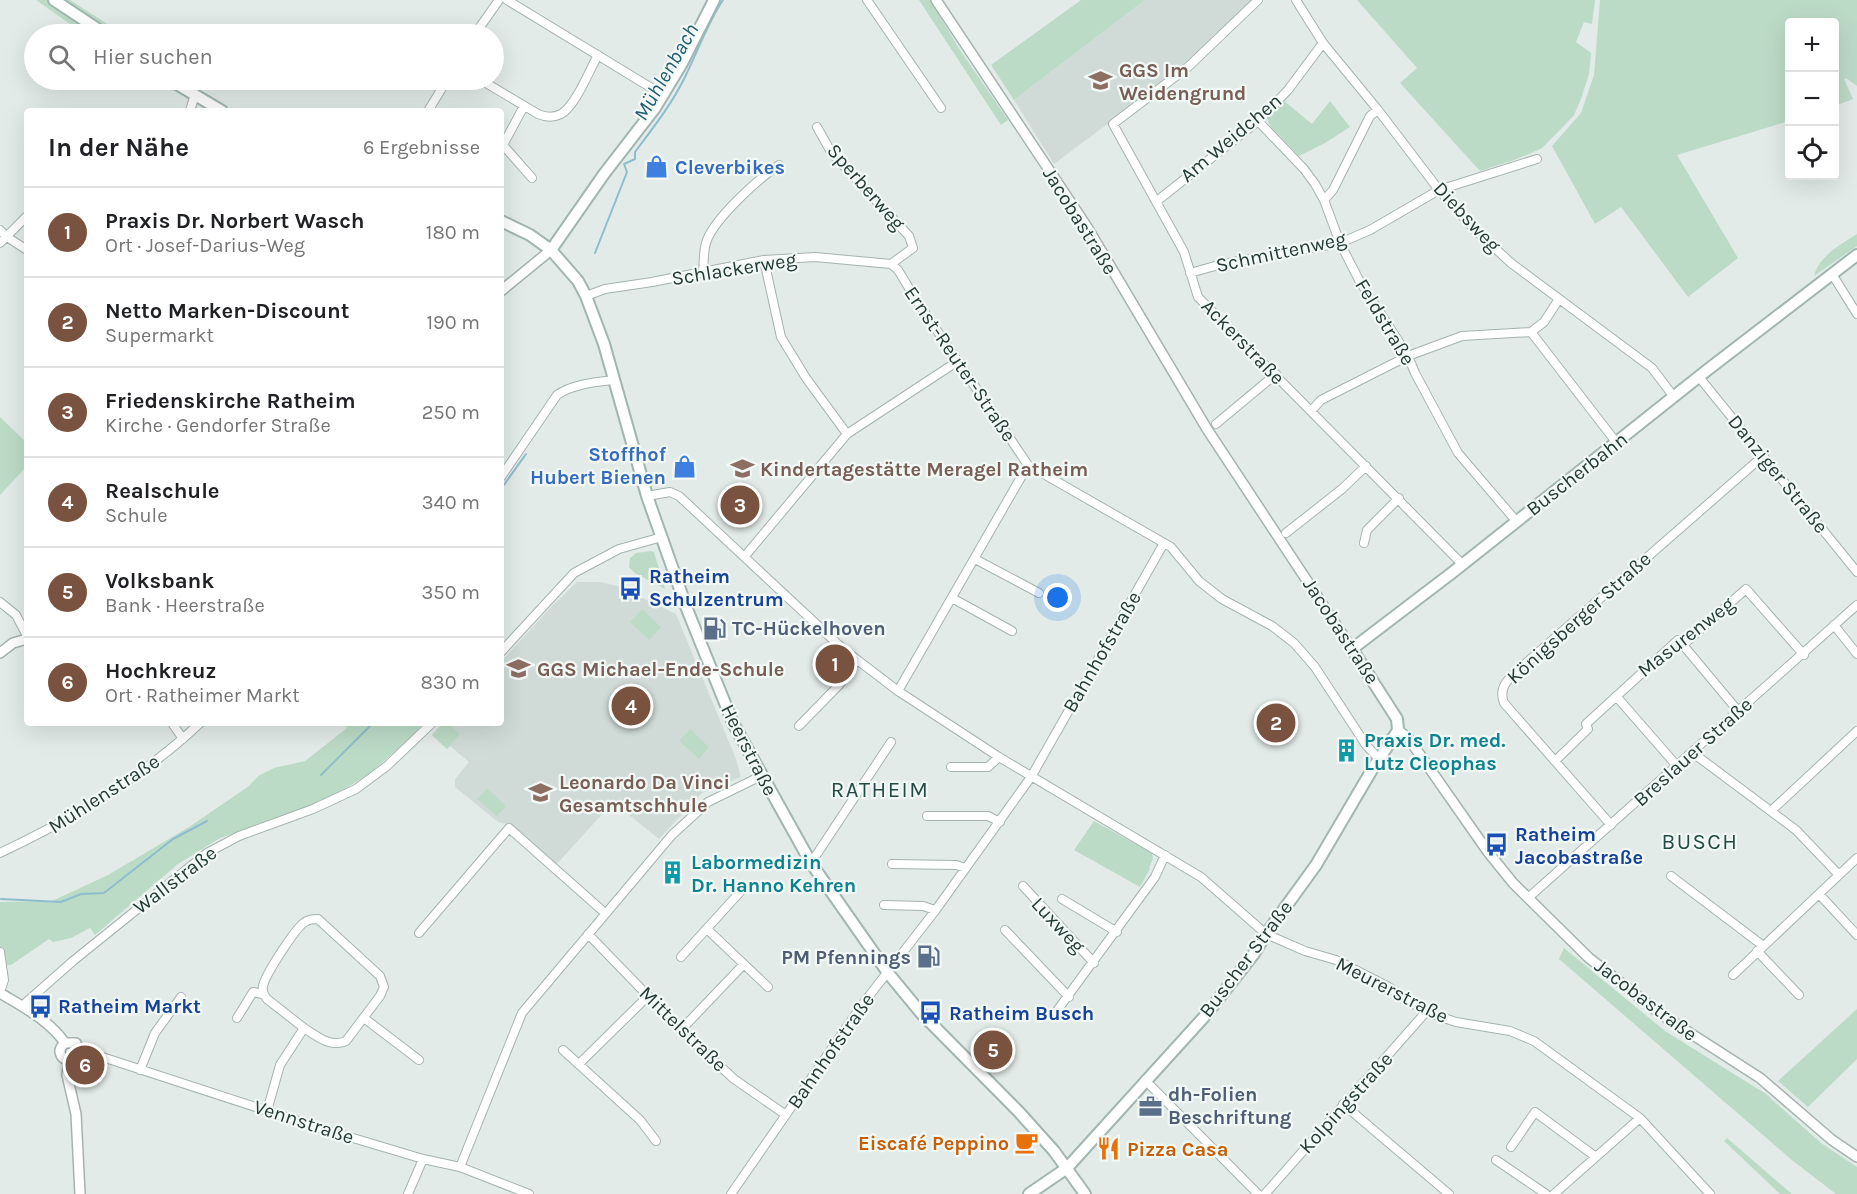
<!DOCTYPE html>
<html lang="de">
<meta charset="utf-8">
<style>
:root{--surface:#fff;--page:#f2f2f2;--text:#202124;--muted:#757577;--line:#e0e0e0;--accent:#7a5240}
body{margin:0;font-family:Karla,sans-serif;background:var(--page);color:var(--text)}
.controls{position:absolute;right:18px;top:18px;display:grid;overflow:hidden;border-radius:6px;box-shadow:0 6px 24px #0002}
.controls button{width:54px;height:54px;display:grid;place-items:center;padding:0;border:0;border-bottom:2px solid var(--line);background:var(--surface);color:var(--text);font:30px sans-serif}
.you{position:absolute;left:1058px;top:598px;width:21px;height:21px;margin:-15px;border:4px solid #fff;border-radius:50%;background:#1a73e8;box-shadow:0 0 0 9px #1a73e833}
.badge{display:grid;place-items:center;width:39px;height:39px;border-radius:50%;background:var(--accent);color:#fff;font-size:20px;font-weight:700}
.pin{position:absolute;translate:-50% -50%;border:3px solid #fff;box-shadow:0 2px 6px #0006}
.list{margin:0;padding:0;list-style:none}
h2{display:flex;justify-content:space-between;align-items:center;height:78px;margin:0;padding:0 24px;font-size:26px}
h2 small{font-size:20px;font-weight:400;color:var(--muted)}
.list li{display:grid;grid-template-columns:39px 1fr auto;gap:18px;align-items:center;box-sizing:border-box;height:90px;padding:0 24px;border-top:2px solid var(--line)}
.list b{display:block;font-size:22px;white-space:nowrap}
.list p{margin:0;font-size:20px;white-space:nowrap;color:var(--muted)}
.list em{font-size:20px;font-style:normal;color:var(--muted)}
.icon{flex:none;width:33px;height:33px;fill:none;stroke:currentColor;stroke-width:2;stroke-linecap:round;stroke-linejoin:round}
.map{position:relative;flex:none;width:1857px;height:1194px;overflow:hidden}
.search{position:absolute;background:var(--surface);box-shadow:0 6px 24px #0002;left:24px;top:24px;width:480px;height:66px;display:flex;align-items:center;gap:15px;box-sizing:border-box;padding:0 21px;border-radius:33px;color:var(--muted);font-size:22px}
.panel{position:absolute;background:var(--surface);box-shadow:0 6px 24px #0002;left:24px;top:108px;width:480px;height:618px;border-radius:6px}
.map>svg:first-child{display:block}
</style>
<div class="map">
<svg width="1857" height="1194" viewBox="0 0 1857 1194">
<rect width="100%" height="100%" fill="#e2ebe8"/>
<path fill="#d0dbd7" d="M1145,0H1254L1189,63L1054,164L1014,100Z
M577,582H601L617,586L676,614L736,759L741,777L702,793L659,839L613,802L556,865L506,824L498,822L455,787V779L469,762L450,746L447,749L432,735L443,723H501V662L551,607Z"/>
<path fill="#bcdbc7" d="M36,0H48L96,34H84Z
M61,0H70L123,34H114Z
M919,0H930L960,50L1008,120L1001,125Z
M1081,0H1145L1014,100L991,65Z
M1357,0H1595L1592,24L1584,22L1576,42L1591,53L1589,74L1581,99L1574,115L1563,127L1542,148L1517,159L1480,171L1400,83L1417,68Z
M1600,0H1857V86L1846,78L1844,79L1853,99L1835,106L1834,22H1790L1789,121L1677,155L1738,258L1688,297L1621,207L1595,224L1552,146L1581,113L1594,75Z
M1283,100L1312,124L1330,101L1350,127L1325,143L1299,156L1270,126L1267,118Z
M1857,234V246L1814,276C1819,256 1840,245 1857,234Z
M0,417L27,443V466L0,495Z
M651,551L654,552L665,589L635,573L629,567L630,558L636,553Z
M642,609L661,627L649,640L630,622Z
M343,723H423L415,734L369,774L338,793L305,809L220,838L178,864L95,935L90,928L71,938L53,942L49,939L11,965L0,966V902L52,901L108,875L189,827L249,786L258,776L274,768L305,761L347,728Z
M443,723H448L460,734L447,749L432,735Z
M690,729L709,747L699,759L679,741Z
M487,788L506,806L497,816L477,799Z
M1094,821L1152,853L1153,859L1149,868L1150,869L1140,887L1074,850Z
M1564,948L1665,1031L1766,1094L1821,1143L1857,1167V1194H1836L1793,1161L1559,959Z
M1857,1009V1059L1808,1107L1778,1081Z
M1727,1138L1792,1194H1780L1724,1141Z"/>
<g fill="none" stroke-linecap="round" stroke-linejoin="round">
<path stroke="#8ebdcc" stroke-width="2" d="M595,253L627,172L624,164L635,159V152C653,128 671,105 684,79C697,53 707,24 723,0
M501,489L526,454
M321,775L373,723
M1,899L61,902L81,894L104,893L173,839L207,821"/>
<defs>
<path id="minor" d="M507,0L663,95
M867,0L941,108
M1258,0L1188,67L1113,124L1184,252L1198,297L1463,565
M1296,0L1323,43L1378,110L1439,190L1473,228L1511,263L1652,368L1674,397
M475,34L499,0
M481,80L538,114C545,117 553,118 561,114C575,107 590,69 598,55
M524,106L503,145L532,178
M190,111L195,94
M428,111L447,80
M1258,121L1304,169L1315,184L1324,200L1340,243L1359,280L1408,356L1415,373L1458,453L1517,522
M1324,200L1333,190L1370,116L1378,110
M1157,201L1258,121L1288,90L1323,43
M0,230L7,237L27,250
M0,243L27,216
M764,260L781,337L806,378L847,434
M891,264L898,270L915,298L1028,465L1171,547L1199,581L1222,599L1272,626L1294,643L1315,667L1366,745L1379,759
M703,273C704,263 703,249 707,240C716,217 758,179 779,165
M1190,273L1222,264L1340,243L1370,230L1439,190L1537,159
M1832,274L1857,314
M586,296L605,289L652,282L764,260L815,257L891,264L913,248L909,236L831,152L817,127
M1531,332L1616,442
M1699,377L1857,572
M1311,411L1321,400L1408,356L1462,336L1531,332L1544,322L1559,299
M1216,424L1276,374
M501,477L557,395C572,384 596,382 614,380
M647,496L670,492L679,496L843,649L898,691L999,757L1201,877L1266,934L1305,951L1336,960L1387,986L1426,1012L1456,1022L1510,1031L1534,1041L1640,1118L1710,1194
M1286,533L1342,489L1366,466
M1364,543L1367,530L1399,498
M745,556L847,434L958,361
M975,559L1039,593
M952,598L1012,631
M0,602L16,615L27,636
M1834,625L1857,654
M1683,645L1739,712
M501,652L574,573L619,549L662,537
M898,691L1028,465
M1616,696L1677,766
M172,723L183,739
M799,726L839,685L857,660
M1693,753L1796,830L1839,875
M1555,761L1588,729L1586,724L1678,640L1683,645L1746,589L1804,655
M951,767H988L999,757
M1771,811L1857,731
M927,816H988L1000,822
M1611,825L1504,703C1497,685 1512,676 1525,664L1763,456
M0,853C72,819 142,778 200,723
M811,863L891,742
M892,864L956,865L966,868
M1671,876L1762,945
M1023,886L1094,963
M1819,894L1857,935
M1528,898L1857,605
M1062,899L1117,932
M884,905L923,906L935,910
M708,930L768,987
M1005,930L1069,997
M419,933L509,828L605,913
M588,934L681,1030L734,1079L786,1115
M1757,951L1799,995
M0,952L4,980L0,992
M681,957L741,891
M1733,975L1857,858
M22,1006L73,961L207,853L239,836L313,809L356,789L387,766L432,723
M1056,1012L1155,877L1165,855
M237,1018L253,992L262,994
M364,1018L419,1060
M681,1030L743,965
M563,1050L640,1120L656,1141
M79,1053H90L323,1129L423,1159L460,1167L529,1194
M579,1064L648,996
M140,1070L155,1033L181,997
M1145,1080L1258,1194
M1343,1104L1449,1194
M267,1111L280,1065L304,1028L267,999C264,995 262,992 263,986C265,975 296,927 305,922C309,919 313,919 318,919L380,976L384,987L380,996L346,1041C330,1048 317,1036 304,1028
M1511,1147L1535,1112L1596,1157
M1496,1160L1546,1194
M460,1167L522,1013L672,835L708,802L761,776
M408,1194L423,1159
M731,1194L862,1005L935,911L1031,777L1164,543
M1265,1194L1426,1012
M1554,1194L1640,1118"/>
<path id="tertiary" d="M936,0L1087,227L1207,429L1352,649
M501,291L551,250
M0,653L13,643L27,639
M1398,730L1409,739L1488,852L1513,883L1589,958L1662,1015L1760,1078L1832,1140L1857,1157
M0,993C23,1007 49,1020 65,1043
M65,1043H76L79,1050L77,1058L69,1061
M65,1043C57,1049 59,1058 69,1061
M69,1061L67,1075L76,1114L80,1194"/>
<path id="secondary" d="M54,0L105,34
M170,80L222,111
M501,221L530,235L551,250L578,281L586,296L604,344L647,496L687,609L733,723L811,863L888,973L921,1013L1019,1112L1054,1151L1085,1194
M551,250L604,174L655,108L681,65L714,0
M1029,1194L1067,1168L1204,1017L1253,955L1266,934L1316,865L1373,768L1395,735L1398,730L1397,719L1352,649L1453,572L1706,371L1857,255"/>
</defs>
<use href="#minor" stroke="#a5b3af" stroke-width="10"/>
<use href="#tertiary" stroke="#a5b3af" stroke-width="12"/>
<use href="#secondary" stroke="#a1b6b0" stroke-width="14"/>
<use href="#minor" stroke="#fff" stroke-width="8"/>
<use href="#tertiary" stroke="#fff" stroke-width="9"/>
<use href="#secondary" stroke="#fff" stroke-width="10"/>
</g>
<defs>
<symbol id="school-bare" viewBox="-9 -9 18 18"><path d="M0-5L7-2L0 1L-7-2ZM-4 1L0 2.5L4 1V4Q0 6-4 4Z" fill="#8d6e63" stroke="#f2f8f5" stroke-width="2.5" paint-order="stroke"/></symbol>
<symbol id="shop-bare" viewBox="-9 -9 18 18"><path d="M-5-2.5h2.3a2.7 3.5 0 0 1 5.4 0H5L5.5 6h-11ZM-1.5-2.5h3a1.5 2.3 0 0 0-3 0Z" fill="#3f7fe0" stroke="#f2f8f5" stroke-width="2.5" paint-order="stroke"/></symbol>
<symbol id="bus-bare" viewBox="-9 -9 18 18"><path d="M-5-6H5V4H4V6H2V4H-2V6H-4V4H-5ZM-3.5-4V0h7V-4ZM-3.5 1.2v1.5H-2V1.2ZM2 1.2v1.5H3.5V1.2Z" fill="#1a4fb4" stroke="#f2f8f5" stroke-width="2.5" paint-order="stroke"/></symbol>
<symbol id="fuel-bare" viewBox="-9 -9 18 18"><path d="M-5.5-6h7V0h2V4h1.3V-2.5L3-4.5l.8-.8L6-3V5H2.5V1h-1V6h-7ZM-4.2-4.7v3.2H.2V-4.7Z" fill="#5c6f8a" stroke="#f2f8f5" stroke-width="2.5" paint-order="stroke"/></symbol>
<symbol id="building-bare" viewBox="-9 -9 18 18"><path d="M-4-6H4V6H1V3H-1V6H-4ZM-2.5-4.3h1.7v1.8h-1.7ZM.8-4.3h1.7v1.8H.8ZM-2.5-1h1.7V.8h-1.7ZM.8-1h1.7V.8H.8Z" fill="#0f9aa8" stroke="#f2f8f5" stroke-width="2.5" paint-order="stroke"/></symbol>
<symbol id="office-bare" viewBox="-9 -9 18 18"><path d="M-6-3h4V-5.5h4V-3h4V5H-6ZM-1-4.5V-3h2v-1.5ZM-6 0V1H6V0Z" fill="#5c6f8a" stroke="#f2f8f5" stroke-width="2.5" paint-order="stroke"/></symbol>
<symbol id="cafe-bare" viewBox="-9 -9 18 18"><path d="M-5.5-4.5H6V0H3Q3 3.5 0 3.5H-2.5Q-5.5 3.5-5.5 0ZM3-3.2v2h1.7v-2ZM-6 4.5H4V6H-6Z" fill="#e8710a" stroke="#f2f8f5" stroke-width="2.5" paint-order="stroke"/></symbol>
<symbol id="restaurant-bare" viewBox="-9 -9 18 18"><path d="M-5-6h1v4h1v-4h1v4h1v-4h1v5L-1.5 .5V6h-2V.5L-5-1ZM5-6V6H3V1.5H1.5Q1.5-4 5-6Z" fill="#e8710a" stroke="#f2f8f5" stroke-width="2.5" paint-order="stroke"/></symbol>
</defs>
<g fill-rule="evenodd">
<use href="#school-bare" x="1084" y="64" width="33" height="33"/>
<use href="#shop-bare" x="640" y="150" width="33" height="33"/>
<use href="#shop-bare" x="668" y="450" width="33" height="33"/>
<use href="#school-bare" x="726" y="452" width="33" height="33"/>
<use href="#bus-bare" x="614" y="572" width="33" height="33"/>
<use href="#fuel-bare" x="698" y="612" width="33" height="33"/>
<use href="#school-bare" x="502" y="652" width="33" height="33"/>
<use href="#building-bare" x="1330" y="734" width="33" height="33"/>
<use href="#school-bare" x="524" y="776" width="33" height="33"/>
<use href="#bus-bare" x="1480" y="828" width="33" height="33"/>
<use href="#building-bare" x="656" y="856" width="33" height="33"/>
<use href="#fuel-bare" x="912" y="940" width="33" height="33"/>
<use href="#bus-bare" x="24" y="990" width="33" height="33"/>
<use href="#bus-bare" x="914" y="996" width="33" height="33"/>
<use href="#office-bare" x="1134" y="1090" width="33" height="33"/>
<use href="#cafe-bare" x="1010" y="1126" width="33" height="33"/>
<use href="#restaurant-bare" x="1092" y="1132" width="33" height="33"/>
</g>
<g text-anchor="middle" dominant-baseline="central" stroke-width="4.5" stroke-linejoin="round" paint-order="stroke">
<g font-size="20" font-weight="bold" fill="#785e54" stroke="#f2f8f5" text-anchor="start">
<text x="1119" y="70">GGS Im<tspan x="1119" dy="23">Weidengrund</tspan></text>
<text x="760" y="469">Kindertagestätte Meragel Ratheim</text>
<text x="537" y="669">GGS Michael-Ende-Schule</text>
<text x="559" y="782">Leonardo Da Vinci<tspan x="559" dy="23">Gesamtschhule</tspan></text>
</g>
<g font-size="20" fill="#233b36" stroke="#f2f8f5">
<text transform="translate(1231 138) rotate(-40)">Am Weidchen</text>
<text transform="translate(866 187) rotate(49)">Sperberweg</text>
<text transform="translate(1467 217) rotate(47)">Diebsweg</text>
<text transform="translate(1080 221) rotate(58)">Jacobastraße</text>
<text transform="translate(1281 252) rotate(-12)">Schmittenweg</text>
<text transform="translate(734 269) rotate(-9)">Schlackerweg</text>
<text transform="translate(1385 322) rotate(59)">Feldstraße</text>
<text transform="translate(1243 342) rotate(46)">Ackerstraße</text>
<text transform="translate(960 364) rotate(56)">Ernst-Reuter-Straße</text>
<text transform="translate(1577 474) rotate(-38)">Buscherbahn</text>
<text transform="translate(1778 474) rotate(51)">Danziger Straße</text>
<text transform="translate(1579 618) rotate(-42)">Königsberger Straße</text>
<text transform="translate(1341 631) rotate(57)">Jacobastraße</text>
<text transform="translate(1686 637) rotate(-38)">Masurenweg</text>
<text transform="translate(1102 652) rotate(-60)">Bahnhofstraße</text>
<text transform="translate(749 750) rotate(63)">Heerstraße</text>
<text transform="translate(1693 752) rotate(-42)">Breslauer Straße</text>
<text transform="translate(104 794) rotate(-33)">Mühlenstraße</text>
<text transform="translate(175 880) rotate(-37)">Wallstraße</text>
<text transform="translate(1058 925) rotate(47)">Luxweg</text>
<text transform="translate(1246 959) rotate(-53)">Buscher Straße</text>
<text transform="translate(1392 990) rotate(27)">Meurerstraße</text>
<text transform="translate(1646 1000) rotate(37)">Jacobastraße</text>
<text transform="translate(683 1029) rotate(44)">Mittelstraße</text>
<text transform="translate(831 1051) rotate(-55)">Bahnhofstraße</text>
<text transform="translate(1346 1103) rotate(-48)">Kolpingstraße</text>
<text transform="translate(304 1122) rotate(18)">Vennstraße</text>
</g>
<g font-size="20" font-weight="bold" fill="#366cbe" stroke="#f2f8f5" text-anchor="start">
<text x="675" y="167">Cleverbikes</text>
<text x="666" y="454" text-anchor="end">Stoffhof<tspan x="666" dy="23">Hubert Bienen</tspan></text>
</g>
<g font-size="20" font-weight="bold" fill="#164399" stroke="#f2f8f5" text-anchor="start">
<text x="649" y="576">Ratheim<tspan x="649" dy="23">Schulzentrum</tspan></text>
<text x="1515" y="834">Ratheim<tspan x="1515" dy="23">Jacobastraße</tspan></text>
<text x="58" y="1006">Ratheim Markt</text>
<text x="949" y="1013">Ratheim Busch</text>
</g>
<g font-size="20" font-weight="bold" fill="#4e5e75" stroke="#f2f8f5" text-anchor="start">
<text x="732" y="628">TC-Hückelhoven</text>
<text x="911" y="957" text-anchor="end">PM Pfennings</text>
<text x="1168" y="1094">dh-Folien<tspan x="1168" dy="23">Beschriftung</tspan></text>
</g>
<g font-size="20" font-weight="bold" fill="#0d838f" stroke="#f2f8f5" text-anchor="start">
<text x="1364" y="740">Praxis Dr. med.<tspan x="1364" dy="23">Lutz Cleophas</tspan></text>
<text x="691" y="862">Labormedizin<tspan x="691" dy="23">Dr. Hanno Kehren</tspan></text>
</g>
<g font-size="20" font-weight="bold" fill="#c56008" stroke="#f2f8f5" text-anchor="end">
<text x="1009" y="1143">Eiscafé Peppino</text>
<text x="1127" y="1149" text-anchor="start">Pizza Casa</text>
</g>
<g font-size="21" font-style="italic" fill="#225e72" stroke="#f2f8f5">
<text transform="translate(666 72) rotate(-60)">Mühlenbach</text>
</g>
<g font-size="22" letter-spacing="1.5" fill="#214b44" stroke="#f2f8f5">
<text x="880" y="790">RATHEIM</text>
<text x="1700" y="842">BUSCH</text>
</g>
</g>
</svg>
<div class="controls">
<button>+</button>
<button>−</button>
<button><svg class="icon" aria-label="locate" viewBox="0 0 24 24"><circle cx="12" cy="12" r="6"/><path d="M12 2v4M12 18v4M2 12h4M18 12h4"/></svg></button>
</div>
<div class="you"></div>
<div class="pin badge" style="left:835px;top:664px">1</div>
<div class="pin badge" style="left:1276px;top:723px">2</div>
<div class="pin badge" style="left:740px;top:505px">3</div>
<div class="pin badge" style="left:631px;top:706px">4</div>
<div class="pin badge" style="left:993px;top:1050px">5</div>
<div class="pin badge" style="left:85px;top:1065px">6</div>
<div class="search"><svg class="icon" aria-label="search" viewBox="0 0 24 24"><circle cx="10" cy="10" r="6"/><path d="M15 15l6 6"/></svg>Hier suchen</div>
<section class="panel">
<h2>In der Nähe<small>6 Ergebnisse</small></h2>
<ul class="list">
<li><span class="badge">1</span><div><b>Praxis Dr. Norbert Wasch</b><p>Ort · Josef-Darius-Weg</p></div><em>180 m</em></li>
<li><span class="badge">2</span><div><b>Netto Marken-Discount</b><p>Supermarkt</p></div><em>190 m</em></li>
<li><span class="badge">3</span><div><b>Friedenskirche Ratheim</b><p>Kirche · Gendorfer Straße</p></div><em>250 m</em></li>
<li><span class="badge">4</span><div><b>Realschule</b><p>Schule</p></div><em>340 m</em></li>
<li><span class="badge">5</span><div><b>Volksbank</b><p>Bank · Heerstraße</p></div><em>350 m</em></li>
<li><span class="badge">6</span><div><b>Hochkreuz</b><p>Ort · Ratheimer Markt</p></div><em>830 m</em></li>
</ul>
</section>
</div>
